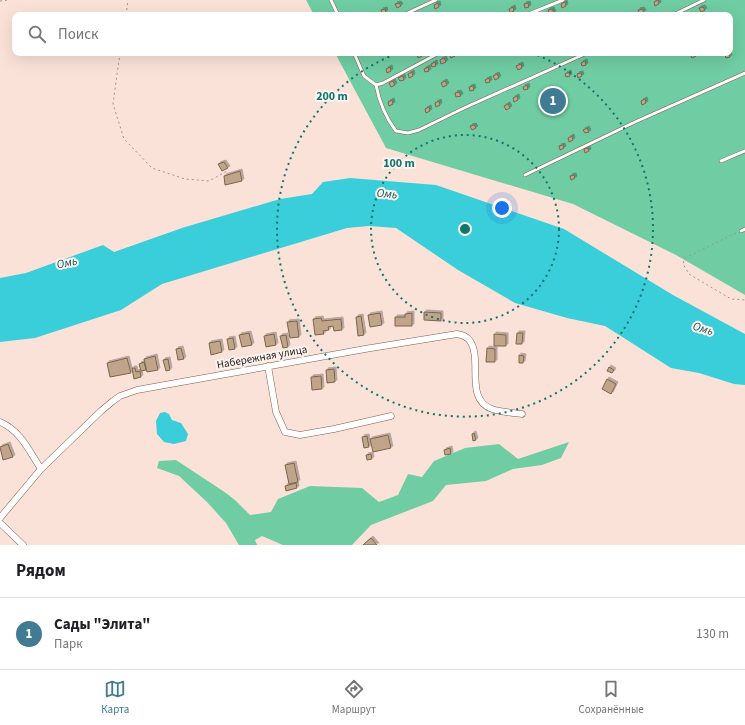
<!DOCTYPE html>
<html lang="ru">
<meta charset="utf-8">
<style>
:root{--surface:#fff;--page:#f6f6f6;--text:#202124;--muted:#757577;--line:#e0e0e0;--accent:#407b93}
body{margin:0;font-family:"Source Sans 3",sans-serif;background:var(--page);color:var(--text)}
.you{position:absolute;left:502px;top:208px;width:14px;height:14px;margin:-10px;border:3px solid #fff;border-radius:50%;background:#1a73e8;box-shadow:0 0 0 6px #1a73e833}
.badge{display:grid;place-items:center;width:26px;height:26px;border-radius:50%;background:var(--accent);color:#fff;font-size:13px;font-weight:700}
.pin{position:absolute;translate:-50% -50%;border:2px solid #fff;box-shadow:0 1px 4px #0006}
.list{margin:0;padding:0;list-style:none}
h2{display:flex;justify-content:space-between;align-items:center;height:52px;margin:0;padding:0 16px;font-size:17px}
h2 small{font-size:13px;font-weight:400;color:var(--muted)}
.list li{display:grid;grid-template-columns:26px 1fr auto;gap:12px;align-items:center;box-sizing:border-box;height:72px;padding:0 16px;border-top:1px solid var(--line)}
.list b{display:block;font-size:15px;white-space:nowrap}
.list p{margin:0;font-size:13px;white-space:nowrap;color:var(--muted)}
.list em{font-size:13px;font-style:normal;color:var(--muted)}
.icon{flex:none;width:22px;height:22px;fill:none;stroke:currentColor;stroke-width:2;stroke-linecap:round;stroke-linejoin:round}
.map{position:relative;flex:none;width:745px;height:545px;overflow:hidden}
.search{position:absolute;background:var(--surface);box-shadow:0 4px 16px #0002;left:12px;right:12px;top:12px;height:44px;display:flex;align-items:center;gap:10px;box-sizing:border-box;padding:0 14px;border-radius:8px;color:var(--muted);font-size:15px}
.sheet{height:124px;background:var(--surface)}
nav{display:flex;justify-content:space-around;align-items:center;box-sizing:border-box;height:56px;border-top:1px solid var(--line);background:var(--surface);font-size:11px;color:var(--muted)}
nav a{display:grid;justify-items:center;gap:2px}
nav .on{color:var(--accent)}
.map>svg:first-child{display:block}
</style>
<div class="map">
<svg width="745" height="545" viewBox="0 0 745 545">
<defs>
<filter id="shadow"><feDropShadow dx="2" dy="-2" stdDeviation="0" flood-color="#0004"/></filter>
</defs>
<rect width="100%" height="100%" fill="#fae2d8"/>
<path fill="#70cda3" d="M306,0H745V295L676,255L573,204L386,148L335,53H730V15H314Z
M569,442L561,458L542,465L513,469L486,481L446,485L433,501L371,525L352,545H283L262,536L255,540L257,545H239L226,523L207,502L179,476L157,468L159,461L176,460L226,493L236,501L250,515L271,512L278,499L310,486L362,488L379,502L398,495L408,474L422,477L434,461L465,448L499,444L518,459Z"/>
<path fill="#3acedb" d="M350,178L436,185L564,229L673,295L745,334V385L734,384L699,373L671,368L605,326L567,318L515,303L458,270L396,228L369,226L347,228L162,284L121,310L35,338L0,342V278L26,273L103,245L114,252L182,228L280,199L312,194L323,182Z
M165,412L169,414L172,420L181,423L188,434L186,441L174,444L164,442L157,434L156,421L160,413Z"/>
<path fill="#c0a58a" stroke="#7c634a" filter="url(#shadow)" d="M658,0L659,4L655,6L654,2Z
M565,2L566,6L562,8L561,4Z
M399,3L401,6L397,8L395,4Z
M438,3L439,7L435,9L434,5Z
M528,3L529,7L525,8L524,4Z
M513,7L514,11L510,13L509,9Z
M703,7L705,10L701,12L699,8Z
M385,9L386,12L382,14L381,10Z
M552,9L554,13L550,14L548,10Z
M642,9L644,12L640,14L638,10Z
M421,53L422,56L418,58L417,54Z
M454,53L455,56L451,58L449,54Z
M694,53L696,56L692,58L690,54Z
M729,53L730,57L726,58L725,55Z
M444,58L446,62L441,64L440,60Z
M585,61L586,65L582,66L581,63Z
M435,62L436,66L432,67L431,64Z
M521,64L522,68L518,70L516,66Z
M390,67L391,71L387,73L386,69Z
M428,67L429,71L425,72L424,69Z
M412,72L413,76L409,78L408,74Z
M569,72L570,76L566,77L565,74Z
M581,73L582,76L578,78L577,74Z
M497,74L499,78L495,80L493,76Z
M403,76L404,80L400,81L398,78Z
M489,78L490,82L486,83L485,80Z
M393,81L395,85L391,87L389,83Z
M445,81L447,85L443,87L441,83Z
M527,85L528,89L524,90L523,87Z
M473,86L474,90L470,91L469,87Z
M459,92L461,96L456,97L455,93Z
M517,96L518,100L514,102L513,98Z
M645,99L646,103L642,105L641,101Z
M392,100L393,104L389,106L388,102Z
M439,101L440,105L436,107L435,103Z
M508,104L510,108L506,110L504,106Z
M429,107L430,111L426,113L425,109Z
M474,125L476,128L472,130L470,126Z
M587,128L589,132L585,133L583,130Z
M572,136L573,140L569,142L568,138Z
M563,145L564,148L560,150L559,146Z
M588,148L589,151L585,153L584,149Z
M224,162L228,168L222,171L218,164Z
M240,171L242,181L225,185L224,176Z
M574,175L575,178L571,180L570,176Z
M424,312L441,313V321L424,320Z
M380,313L382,325L370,327L368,315Z
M412,313V326H395V317H405V314Z
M361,316L364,335L358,336L356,317Z
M321,318L322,321L341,319L342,330L334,331L333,326L328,327L329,330L323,331L324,334L315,335L313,319Z
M297,321L299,337L290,338L287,322Z
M249,333L252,345L242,347L239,335Z
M517,333H523L522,344H516Z
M274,334L276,345L266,347L264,336Z
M494,334L506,335V346H494Z
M286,335L288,347L283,348L280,336Z
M233,338L235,349L229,350L227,339Z
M220,341L222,352L211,355L209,343Z
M181,348L184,359L178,360L176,349Z
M487,348L495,349V362H486Z
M519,355L524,356L523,363H519Z
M155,356L158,370L147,372L144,359Z
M127,358L131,373L110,377L107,363Z
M168,359L170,370L166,371L163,360Z
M144,362L146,370L141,371L139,364Z
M609,367L614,370L612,373L607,371Z
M132,368H135L136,372L140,371L141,377L134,379Z
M334,369L335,382L327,383L326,370Z
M321,376L322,389L312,390L311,377Z
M607,379L616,384L611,394L602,389Z
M474,433L476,440L473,441L472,434Z
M388,435L391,448L373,452L370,439Z
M367,436L369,447L364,448L362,437Z
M8,444L13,457L3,460L0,447Z
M450,448L451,454L445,455L444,450Z
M371,454L372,459L367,460L366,455Z
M294,463L298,482L289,484L285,465Z
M296,483L297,488L286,491L285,486Z
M371,538L377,545H363Z"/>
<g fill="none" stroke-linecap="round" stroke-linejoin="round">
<defs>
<path id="service" d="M331,0L338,15
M403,15L436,0
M526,15L563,0
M673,15L704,0
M354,53L364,76L376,85L383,83L439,53
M376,85C379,101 386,118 396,131L408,133L419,130L464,108L587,53
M721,161L745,151
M525,175L635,122L745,73
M741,231L745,229"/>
<path id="minor" d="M268,366L276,412L285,432L300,435L334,429L391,416
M0,422C21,431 29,451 41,469
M0,518L41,469L101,411L113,401L120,396L137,390L365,349L457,334C462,335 467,336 470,341C483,360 464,399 492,409C501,412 513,413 522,414
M0,523L23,545"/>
</defs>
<use href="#service" stroke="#7e5d4f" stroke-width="4"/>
<use href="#minor" stroke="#7e5d4f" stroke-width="7"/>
<path stroke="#a59188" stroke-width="1" stroke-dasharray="2 3" stroke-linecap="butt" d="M0,1L9,0
M126,15L128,0
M120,53L113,104L124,139L152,168L185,179L209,181L229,170
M736,233L685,258L683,264L689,274L731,299L745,300"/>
<use href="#service" stroke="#fff" stroke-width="3"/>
<use href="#minor" stroke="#fff" stroke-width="6"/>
</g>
<g fill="none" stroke="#0f766e" stroke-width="2" stroke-dasharray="2 4">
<circle cx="465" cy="229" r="94"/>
<path d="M532 53A188 188 0 1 1 398 53"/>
</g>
<g text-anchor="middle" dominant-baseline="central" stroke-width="4" stroke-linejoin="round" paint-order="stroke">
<g font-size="11" fill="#281a14" stroke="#fbf3f0">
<text transform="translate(262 357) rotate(-10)">Набережная улица</text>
</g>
<g font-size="12" font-style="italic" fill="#1a565c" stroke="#fbf3f0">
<text transform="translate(387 194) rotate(6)">Омь</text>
<text transform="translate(67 263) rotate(-12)">Омь</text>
<text transform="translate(703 329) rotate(17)">Омь</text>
</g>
</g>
<circle cx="465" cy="229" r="6" fill="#0f766e" stroke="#fbf3f0" stroke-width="2"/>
<g font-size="12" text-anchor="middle" font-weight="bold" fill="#0f766e" stroke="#fbf3f0" stroke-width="4" stroke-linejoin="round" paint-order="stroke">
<text x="332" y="100">200 m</text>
<text x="399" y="167">100 m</text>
</g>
</svg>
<div class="you"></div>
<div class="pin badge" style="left:553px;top:101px">1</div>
<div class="search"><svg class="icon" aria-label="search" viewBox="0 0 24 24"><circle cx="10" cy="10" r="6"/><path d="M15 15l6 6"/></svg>Поиск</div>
</div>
<section class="sheet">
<h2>Рядом<small></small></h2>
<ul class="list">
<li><span class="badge">1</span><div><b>Сады &quot;Элита&quot;</b><p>Парк</p></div><em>130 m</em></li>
</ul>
</section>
<nav>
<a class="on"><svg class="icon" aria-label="map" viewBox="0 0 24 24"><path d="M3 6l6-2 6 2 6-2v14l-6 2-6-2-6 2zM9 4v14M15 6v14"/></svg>Карта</a>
<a><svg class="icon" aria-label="directions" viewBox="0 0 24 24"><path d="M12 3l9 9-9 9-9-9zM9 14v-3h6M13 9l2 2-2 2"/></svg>Маршрут</a>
<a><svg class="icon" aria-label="saved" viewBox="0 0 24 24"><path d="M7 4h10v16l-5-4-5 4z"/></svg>Сохранённые</a>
</nav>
